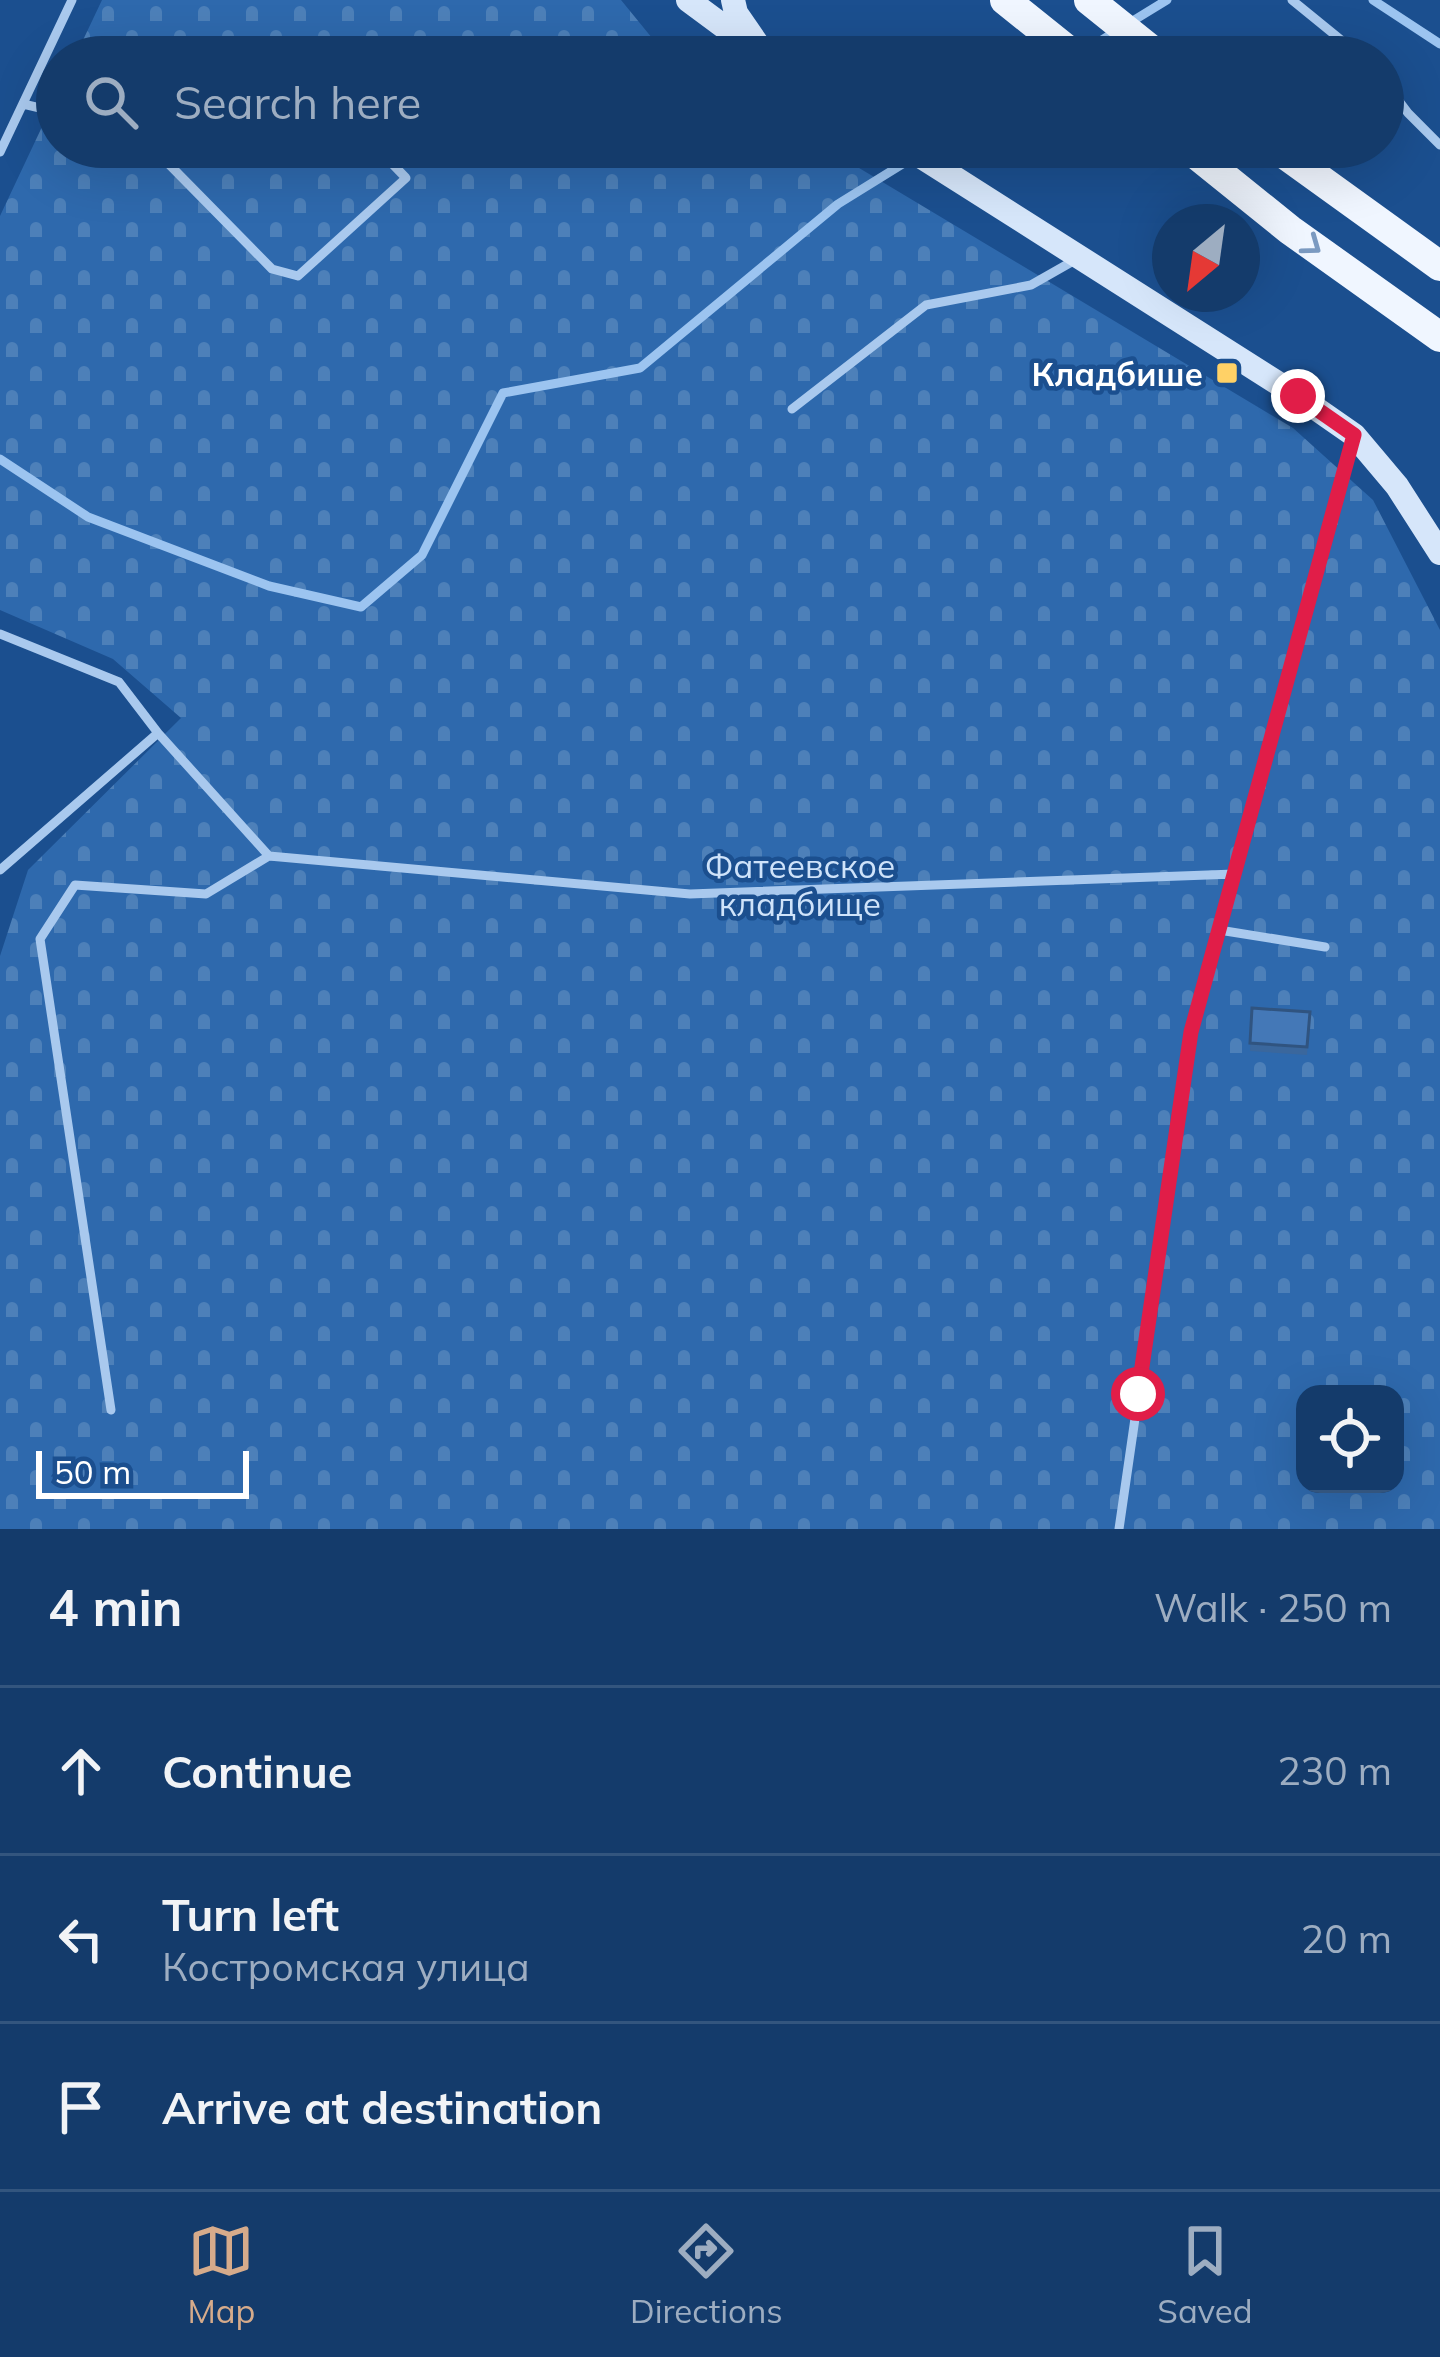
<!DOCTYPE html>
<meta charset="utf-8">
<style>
:root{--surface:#143b6b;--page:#214673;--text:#f1f3f6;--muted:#9dadc1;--line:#33557e;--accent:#d6ab8b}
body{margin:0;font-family:Mulish,sans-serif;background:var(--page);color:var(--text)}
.controls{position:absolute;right:36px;bottom:36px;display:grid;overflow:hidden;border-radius:24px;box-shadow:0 12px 48px #0002}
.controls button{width:108px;height:108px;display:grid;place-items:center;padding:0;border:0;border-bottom:3px solid var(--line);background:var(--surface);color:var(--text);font:60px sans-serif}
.compass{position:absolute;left:1152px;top:204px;width:108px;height:108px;border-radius:50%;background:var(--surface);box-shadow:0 12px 48px #0002;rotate:209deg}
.scale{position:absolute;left:36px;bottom:30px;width:213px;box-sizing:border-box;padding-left:12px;border:6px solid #fff;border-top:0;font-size:33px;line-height:42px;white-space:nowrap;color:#fff;-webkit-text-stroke:9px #1b4f8f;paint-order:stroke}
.stop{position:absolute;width:36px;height:36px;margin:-27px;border:9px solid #e11d48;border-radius:50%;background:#fff}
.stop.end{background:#e11d48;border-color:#fff;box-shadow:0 3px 12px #0008}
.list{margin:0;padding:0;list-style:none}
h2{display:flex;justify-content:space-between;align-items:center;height:156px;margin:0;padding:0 48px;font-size:51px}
h2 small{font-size:39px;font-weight:400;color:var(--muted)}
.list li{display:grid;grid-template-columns:78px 1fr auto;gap:36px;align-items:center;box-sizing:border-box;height:168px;padding:0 48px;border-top:3px solid var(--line)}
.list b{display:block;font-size:45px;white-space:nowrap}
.list p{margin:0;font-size:39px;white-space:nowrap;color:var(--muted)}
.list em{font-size:39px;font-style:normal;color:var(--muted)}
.icon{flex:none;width:66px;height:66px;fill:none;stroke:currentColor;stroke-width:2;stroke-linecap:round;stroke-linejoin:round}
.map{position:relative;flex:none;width:1440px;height:1529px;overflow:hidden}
.search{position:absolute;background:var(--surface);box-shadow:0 12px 48px #0002;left:36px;right:36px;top:36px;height:132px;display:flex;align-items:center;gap:30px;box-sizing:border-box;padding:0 42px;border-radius:66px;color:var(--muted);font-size:45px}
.sheet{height:660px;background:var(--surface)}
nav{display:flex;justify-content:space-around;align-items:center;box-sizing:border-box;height:168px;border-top:3px solid var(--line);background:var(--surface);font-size:33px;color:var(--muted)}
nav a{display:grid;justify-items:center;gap:6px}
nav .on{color:var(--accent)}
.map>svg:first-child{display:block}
</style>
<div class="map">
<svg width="1440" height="1529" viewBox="0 0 1440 1529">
<defs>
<pattern id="cemetery-stones" width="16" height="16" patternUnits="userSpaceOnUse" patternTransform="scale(3)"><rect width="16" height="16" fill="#2e69ad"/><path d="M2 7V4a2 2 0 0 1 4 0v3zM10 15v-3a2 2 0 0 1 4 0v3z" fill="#4d80b9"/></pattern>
</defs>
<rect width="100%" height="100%" fill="#1b4f8f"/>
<path fill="url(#cemetery-stones)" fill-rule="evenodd" d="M102,0H621L661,49L674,57H75Z
M57,95V147H824L1293,428L1373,500L1440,630V1529H0V956L28,870L181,718L113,659L0,610V216ZM1305,1394H1395V1484H1305Z"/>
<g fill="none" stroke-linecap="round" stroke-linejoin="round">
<path stroke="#9cc4f0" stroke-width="9" d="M1373,0L1440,44
M1131,22L1167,0
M1080,54L1116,31
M0,459L88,517L269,586L361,607L422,555L503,393L640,368L838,204L930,147"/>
<path stroke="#a9c9ee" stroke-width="9" d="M1292,0L1362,57
M193,57L215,43L280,51L287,57
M1383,80L1408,113L1440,145
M23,104L57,112
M152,147L272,269L298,276L406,178L376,147
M0,152L72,0
M792,409L926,305L1031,285L1075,260
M0,634L119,682L158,733
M0,870L158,733L269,856L690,894L1235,874
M1325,947L1219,930L1352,442
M111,1410L40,939L75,885L206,894L269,856
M1119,1529L1191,1032L1219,930"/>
<path stroke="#d6e6fa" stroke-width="24" d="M688,0L765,57
M733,0L736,13L758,45
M906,147L1298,396L1354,435L1397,486L1440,553"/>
<path stroke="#f0f6ff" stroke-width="30" d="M1005,0L1076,57
M1089,0L1160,57
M1187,147L1290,230L1440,337
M1275,147L1440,266"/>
</g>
<path fill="#3a679d" d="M1252,1008L1310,1012L1307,1055L1250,1051Z"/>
<path fill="#4478b7" stroke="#305480" stroke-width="3" d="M1252,1008L1310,1012L1307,1047L1250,1043Z"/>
<defs><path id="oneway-chevron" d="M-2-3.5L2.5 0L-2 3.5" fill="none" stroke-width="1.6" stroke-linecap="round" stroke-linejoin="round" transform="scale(3)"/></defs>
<use stroke="#7b9ac1" href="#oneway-chevron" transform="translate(1312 246) rotate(36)"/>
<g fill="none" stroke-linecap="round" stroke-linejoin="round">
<path stroke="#e11d48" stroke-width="15" d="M1138,1394L1191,1032L1354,435L1298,396"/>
</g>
<rect fill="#ffd166" stroke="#1b4f8f" stroke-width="4.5" x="1215" y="361" width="24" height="24" rx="6"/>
<g text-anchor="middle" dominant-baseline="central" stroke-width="9" stroke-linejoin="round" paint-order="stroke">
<g font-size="33" font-weight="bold" fill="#fff" stroke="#1b4f8f" text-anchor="end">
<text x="1203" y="373">Кладбише</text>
</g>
<g font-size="33" fill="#cfe3fa" stroke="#1b4f8f">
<text x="800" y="865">Фатеевское<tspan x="800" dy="38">кладбище</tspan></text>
</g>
</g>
</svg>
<div class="controls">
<button><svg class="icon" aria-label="locate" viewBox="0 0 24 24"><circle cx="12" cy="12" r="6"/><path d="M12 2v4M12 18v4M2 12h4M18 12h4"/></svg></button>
</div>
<svg class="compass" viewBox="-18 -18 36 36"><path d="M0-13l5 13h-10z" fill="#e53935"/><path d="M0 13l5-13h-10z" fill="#9dadc1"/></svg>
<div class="scale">50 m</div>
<div class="stop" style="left:1138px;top:1394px"></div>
<div class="stop end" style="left:1298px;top:396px"></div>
<div class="search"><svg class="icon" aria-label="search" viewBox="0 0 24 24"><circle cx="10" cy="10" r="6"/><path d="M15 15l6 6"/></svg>Search here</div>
</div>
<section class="sheet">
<h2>4 min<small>Walk · 250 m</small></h2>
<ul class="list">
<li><svg class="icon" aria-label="ahead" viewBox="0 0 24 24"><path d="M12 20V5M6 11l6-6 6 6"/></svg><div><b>Continue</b></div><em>230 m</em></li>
<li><svg class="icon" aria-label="left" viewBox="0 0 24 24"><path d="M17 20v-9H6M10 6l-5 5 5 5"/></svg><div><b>Turn left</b><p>Костромская улица</p></div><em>20 m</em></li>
<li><svg class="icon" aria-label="arrive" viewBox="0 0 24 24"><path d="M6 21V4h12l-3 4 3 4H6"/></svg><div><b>Arrive at destination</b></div></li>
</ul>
</section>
<nav>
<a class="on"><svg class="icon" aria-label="map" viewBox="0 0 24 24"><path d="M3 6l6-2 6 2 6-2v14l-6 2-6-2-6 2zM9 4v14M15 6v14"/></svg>Map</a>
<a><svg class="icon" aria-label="directions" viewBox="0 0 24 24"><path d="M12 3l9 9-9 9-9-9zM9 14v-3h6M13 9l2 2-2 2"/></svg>Directions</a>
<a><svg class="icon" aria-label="saved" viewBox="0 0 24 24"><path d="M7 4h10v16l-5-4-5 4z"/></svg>Saved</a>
</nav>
